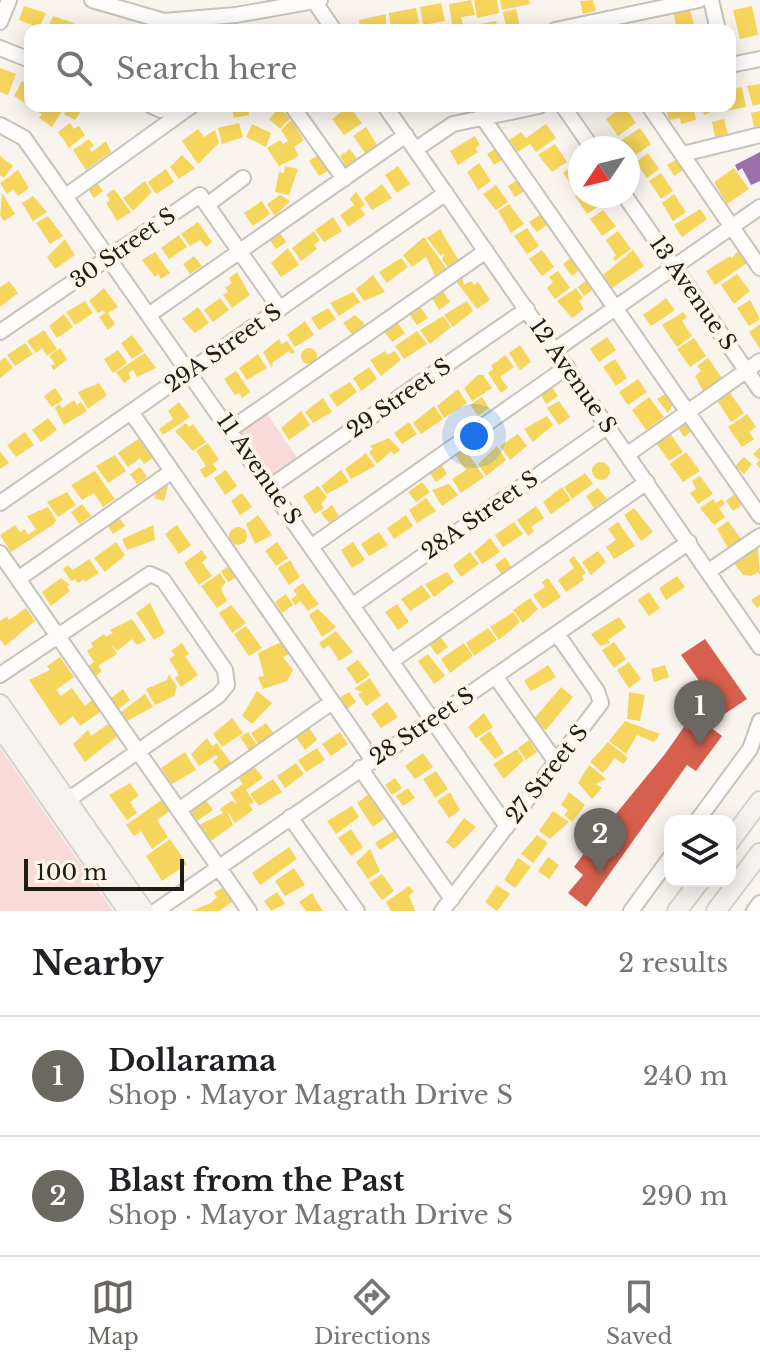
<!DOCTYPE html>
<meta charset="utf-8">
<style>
:root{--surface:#fff;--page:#f6f6f6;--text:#202124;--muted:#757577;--line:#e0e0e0;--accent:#6b6761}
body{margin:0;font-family:"Libre Baskerville",serif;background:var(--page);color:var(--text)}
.controls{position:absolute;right:24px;bottom:24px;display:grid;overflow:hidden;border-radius:16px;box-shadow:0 4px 20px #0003}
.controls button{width:72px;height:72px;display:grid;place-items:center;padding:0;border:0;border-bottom:2px solid var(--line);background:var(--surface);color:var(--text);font:40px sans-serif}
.compass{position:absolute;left:568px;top:136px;width:72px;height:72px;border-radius:50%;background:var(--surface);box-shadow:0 4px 20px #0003;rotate:235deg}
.scale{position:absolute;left:24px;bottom:20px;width:160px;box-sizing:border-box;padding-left:8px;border:4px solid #1f1b15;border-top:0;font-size:22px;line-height:28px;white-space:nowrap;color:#1f1b15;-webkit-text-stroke:6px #fef5e9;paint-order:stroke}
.you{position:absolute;left:474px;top:436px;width:28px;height:28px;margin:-20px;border:6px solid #fff;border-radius:50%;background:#1a73e8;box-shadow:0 0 0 12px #1a73e833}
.badge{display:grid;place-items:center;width:52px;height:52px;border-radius:50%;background:var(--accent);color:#fff;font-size:26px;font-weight:700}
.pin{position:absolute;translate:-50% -66px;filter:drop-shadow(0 2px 4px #0008)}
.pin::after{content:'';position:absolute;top:42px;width:28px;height:24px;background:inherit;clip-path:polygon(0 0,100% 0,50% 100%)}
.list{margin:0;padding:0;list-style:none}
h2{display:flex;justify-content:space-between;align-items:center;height:104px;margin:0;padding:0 32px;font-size:34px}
h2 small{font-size:26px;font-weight:400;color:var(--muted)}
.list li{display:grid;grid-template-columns:52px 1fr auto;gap:24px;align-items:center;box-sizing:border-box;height:120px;padding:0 32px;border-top:2px solid var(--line)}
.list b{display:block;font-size:30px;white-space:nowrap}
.list p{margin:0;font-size:26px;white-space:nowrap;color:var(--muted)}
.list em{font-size:26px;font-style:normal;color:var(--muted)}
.icon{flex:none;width:44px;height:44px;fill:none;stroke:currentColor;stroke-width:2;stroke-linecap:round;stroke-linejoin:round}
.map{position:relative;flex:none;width:760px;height:911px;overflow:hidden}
.search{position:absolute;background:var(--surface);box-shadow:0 4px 20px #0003;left:24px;right:24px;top:24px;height:88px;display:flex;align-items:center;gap:20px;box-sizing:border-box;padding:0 28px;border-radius:16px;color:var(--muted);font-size:30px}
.sheet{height:344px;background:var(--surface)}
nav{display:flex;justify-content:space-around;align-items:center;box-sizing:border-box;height:112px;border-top:2px solid var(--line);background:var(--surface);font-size:22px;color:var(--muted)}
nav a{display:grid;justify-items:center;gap:4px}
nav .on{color:var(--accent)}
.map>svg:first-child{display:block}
</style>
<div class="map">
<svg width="760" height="911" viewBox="0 0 760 911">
<rect width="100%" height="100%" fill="#f9f4ee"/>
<path fill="#f8dadb" d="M265,411L302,465L271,486L234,433Z
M0,748L113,911H0Z"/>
<path fill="#f6d55c" d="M471,0L475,15L461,17L464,29L453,30L449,4Z
M474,0H497L499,13L477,18Z
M500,0H529L530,4L502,10Z
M593,0L596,11L583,14L580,1Z
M441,3L445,21L423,25L420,7Z
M24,6L46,13L39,28L19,20Z
M752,6L758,35L740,39L733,10Z
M416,8L419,23L391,30L389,13Z
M689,8L696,30H677L673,11Z
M516,9L520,27L507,30L503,12Z
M386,14V30H361L359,20Z
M53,16L74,23L71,30H47Z
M496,21L498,30H480L479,24Z
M0,68L16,74L8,95L0,92Z
M22,81L30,85V106L14,96Z
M760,84V104L753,106L747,86Z
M742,87L746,107L725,111L724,106H730V90Z
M39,106H59L63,109L52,127L39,118L42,114L36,111Z
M68,106L82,109L75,120L64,114Z
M231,106H248L249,115L234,118Z
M349,106L362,123L344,135L332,119Z
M624,106L636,123L618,136L606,119Z
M666,106H693L696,120L681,124L680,118L669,120Z
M698,106H720V107L705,115Z
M279,108L290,118L280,129L269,119Z
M760,111V126L754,127L751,113Z
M724,119L728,134L715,137L712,122Z
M291,120L304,140L294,147L299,156L279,166L267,148L280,140L283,144L288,141L281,130Z
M70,123L74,129L79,126L85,135L69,148L58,132Z
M239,123L243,137L222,144L218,128Z
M252,124L271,133L266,147L246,137Z
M546,124L556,138L536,152L530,144L518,152L509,140L521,132L526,138Z
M366,127L377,145L365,153L353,136Z
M640,128L651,144L630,159L628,148L619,142Z
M198,129L204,137L215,130L219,143L198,164L182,141Z
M475,136L480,145L475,148L478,152L458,165L450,151Z
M89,139L94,146L89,149L92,152L106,141L111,152L86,170L73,150Z
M555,144L567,162L552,172L538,155Z
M496,148L503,159L494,165L487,154Z
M350,149L357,159L346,166L340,156Z
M648,153L659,169L647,178L636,162Z
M319,154L329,170L319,176L309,161Z
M182,155L195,168L179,179L170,167Z
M0,156L13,166L4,178L0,175Z
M679,158L686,168L674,176L667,165Z
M479,163L491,181L478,190L467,172Z
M574,165L580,175V186L575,190L563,173Z
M285,166L298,169L289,195L275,192L279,172L284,173Z
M398,166L410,184L397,193L385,175Z
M734,168L749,189L727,204L714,182Z
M166,169L174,182L156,194L148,182Z
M18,170L29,188L18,196L13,189L7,194L0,183Z
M661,173L673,191L661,199L649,181Z
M519,179L526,190L515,197L508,186Z
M95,180L103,191L94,198L86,186Z
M145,181L152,192L133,211L123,198Z
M382,184L392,198L372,210L364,198Z
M496,185L508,202L496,210L483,194Z
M114,189L131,212L117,221L106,203L110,200L106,195Z
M356,192L365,205L360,208L365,215L348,227L340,215L354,205L350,199Z
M580,192V196H593L599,206L587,214L575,196Z
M2,193L15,214L4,221L0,215Z
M674,194L686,212L673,221L662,203Z
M280,195L290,201L275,216L267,204Z
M33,196L47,212L33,221L22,203Z
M262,201L270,214L253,226L244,213Z
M509,204L524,224L511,233L498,211Z
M700,209L707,219L682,237L674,225Z
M603,210L616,226L602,236L590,219Z
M542,213L550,223L537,232L529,222Z
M48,216L63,236L50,244L36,223Z
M333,217L342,231L324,242L315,230Z
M198,222L212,242L206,247L200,240L190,246L181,234Z
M527,228L539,246L527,254L514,236Z
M440,229L459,261L449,269L442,259L445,253L441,256L427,238Z
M278,230L286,242L276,249L268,237Z
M314,231L320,240L314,245L317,249L301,261L292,248Z
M618,231L631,249L615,261L613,258L616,255L606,240Z
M179,235L187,247L169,259L161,248Z
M424,237L446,268L435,276L426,257L412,267L403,255Z
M65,239L75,255L55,269L47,257Z
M288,248L299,265L281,277L271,263Z
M542,250L554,267L542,276L529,259Z
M633,250L644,266L612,288L603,275Z
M739,250L750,261L715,285L706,271L730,256L732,258Z
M155,252L170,273L161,279L158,274L155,277L142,260Z
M194,256L202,266L190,274L183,264Z
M573,256L582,268L572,276L563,264Z
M401,258L408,267L387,283L379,272Z
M558,271L570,288L555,299L547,288L553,282L549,277Z
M237,272L250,295L232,308L223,295L228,292L225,288L232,283L229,278Z
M737,274L750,291L734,304L721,285Z
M373,275L385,292L364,301L356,289Z
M462,275L464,285L471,281L474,285L478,282L490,300L477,309L456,281Z
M588,279L595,288L584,296L578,287Z
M9,281L18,293L0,307V287Z
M104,288L118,307L108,313L115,324L108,330L99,317L105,313L103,310L98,313L89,301Z
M576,288L583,298L579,301L584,309L572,318L557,301Z
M443,291L450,302L439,310L432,298Z
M353,292L360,302L339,316L330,303Z
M220,298L229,310L213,322L204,310Z
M666,298L675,310L651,326L643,315Z
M750,300L760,319L749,326L737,308Z
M85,301L93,313L75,325L66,312Z
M467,301L473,311L453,327L444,315Z
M420,306L428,318L417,325L409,314Z
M198,307L209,323L195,333L182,319Z
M328,308L336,319L319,330L311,318Z
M683,312L687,317L682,321L692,336L677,347L662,325Z
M64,314L73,327L57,338L49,326Z
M355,315L365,324L352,334L343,323Z
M443,316L451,327L430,344L420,330Z
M305,321L314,335L295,347L287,335Z
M396,321L405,333L392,342L383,330Z
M760,324V349L749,332Z
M44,330L57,349L47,356L42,348L36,353L27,341Z
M417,331L427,344L404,359L395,346Z
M132,335L144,351L132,359L121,343Z
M607,337L616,350L599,362L590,349Z
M694,338L706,356L690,367L677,349Z
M279,339L282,344L287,341L295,352L291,354L289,351L273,362L272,368L263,352Z
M25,343L33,354L15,366L7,355Z
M520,345L531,362L520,370L509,353Z
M60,348L67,359L54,370L51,366L55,364L49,356Z
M301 356a8 8 0 1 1 16 0a8 8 0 1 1-16 0Z
M118,350L127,363L113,373L104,359Z
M385,351L387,355L395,351L401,360L381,376L370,360Z
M145,353L156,368L137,377L133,370L128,373L131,378L124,383L116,372Z
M258,354L267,368L247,380L239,368Z
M505,355L514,367L500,377L508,388L501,393L488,373L493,369L491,366Z
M5,357L13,368L0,378V361Z
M708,358L722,378L703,391L695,376L701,371L697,366Z
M615,359L627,378L616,386L603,367Z
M369,367L377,379L361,391L353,378Z
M236,371L250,392L242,398L239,393L235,395L224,379Z
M478,375H483L492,388L472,401L464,388Z
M638,379L647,392L628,405L619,392Z
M350,382L357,392L337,407L329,395Z
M99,383L107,395L88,409L78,392Z
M551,386L558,396L546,404L540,394Z
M55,388L63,400L52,407L44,396Z
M458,389L467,403L444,418L437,406Z
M728,390L744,413L731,422L716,399Z
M667,393L674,403L668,413L657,399Z
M482,397L489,408L478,416L470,405Z
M649,397L664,417L646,430L632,410Z
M323,398L332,412L313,423L305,412Z
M74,400L77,405L81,402L87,411L64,425L55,408L59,404L62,408Z
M559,401L570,417L559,425L547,408Z
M179,402L190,417L163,435L159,429L173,419L168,411Z
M434,406L443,419L421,434L413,423Z
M301,411L310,425L289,440L281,428Z
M747,414L756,427L749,432L754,439L742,447L728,427Z
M547,416L553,425L533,442L524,429Z
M48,418L57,430L41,442L32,430Z
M687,419L694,430L684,437L677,426Z
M409,422L417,434L402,444L394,433Z
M186,423L189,427L193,424L206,442L193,451L175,431Z
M25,432L34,445L16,457L7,445Z
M670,433L683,452L669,461L656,443Z
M518,434L527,446L510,460L500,446Z
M480,436L484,448L474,455L466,445Z
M141,437L154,457L144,464L140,458L128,467L118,453Z
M389,438L400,450L394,455L391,451L377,464L369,452L373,449L370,446Z
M208,443L219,460L213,464L217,470L205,478L200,470L206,466L196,451Z
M497,446L506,460L486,476L478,464Z
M464,447L484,477L461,493L452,479L466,470L454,454Z
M760,447V468L756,464L760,460L753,454Z
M0,451L9,463L0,469Z
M686,452L700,471L683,482L670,464Z
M366,453L375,466L351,479L345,469Z
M115,455L126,471L108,483L96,466Z
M744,457L752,464L744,474L735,466Z
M592 471a9 9 0 1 1 18 0a9 9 0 1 1-18 0Z
M441,464L447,474L436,482L429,472Z
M140,467L147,477L137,484L130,474Z
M226,470L237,486L225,495L214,478Z
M341,470L349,482L327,494L321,486Z
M95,471L115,499L103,507L94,493L82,500L71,485Z
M585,473L593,484L572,499L564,487Z
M700,476L713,494L698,504L690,493L696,489L692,481Z
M422,482L430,492L416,502L408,492Z
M160,484L168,486L164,501L154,498Z
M449,484L458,495L442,506L432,490Z
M318,486L327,497L321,504L324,508L315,514L303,496Z
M562,487L571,500L551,514L543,502Z
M598,488L607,499L594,508L586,496Z
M67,492L76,505L58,517L47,502Z
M737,492L745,503L733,511L726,501Z
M242,493L252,507L240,515L231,501Z
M426,498L436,511L417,523L409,510Z
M713,499L716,503L722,499L725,504L719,508L725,517L714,525L700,508Z
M82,504L91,516L79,524L71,512Z
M332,505L339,516L329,523L321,513Z
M536,506L544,518L531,527L534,531L528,536L517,520Z
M48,507L56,520L54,524L11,552L0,535L15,525L20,532L25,529L28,535L36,529L27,516Z
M634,508L653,532L641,541L624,515Z
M117,515L125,526L113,534L106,523Z
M258,515L272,535L255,544L246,524Z
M406,515L413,526L394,539L387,528Z
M728,521L741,539L728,548L717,529Z
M514,522L523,534L503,547L495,535Z
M618,522L635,546L614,559L606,547L616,540L608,529Z
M153,525L155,540L127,550L122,539Z
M177,525L191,545L179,554L165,534Z
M229 536a9 9 0 1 1 18 0a9 9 0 1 1-18 0Z
M379,532L388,545L369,556L361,544Z
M490,538L500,552L482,564L474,552Z
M116,542L125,555L105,572L94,558Z
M277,542L288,558L276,566L265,551Z
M353,542L365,560L352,568L341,550Z
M758,547L760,575L758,572L751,576L743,575L734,563Z
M202,550L207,558L202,562L212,576L199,585L184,563Z
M598,551L606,562L591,575L582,562Z
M470,552L479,564L461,577L453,565Z
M574,556L586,573L582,576L584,580L566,592L558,580L574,568L569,560Z
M505,557L512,568L502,575L495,565Z
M89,559L99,573L85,582L84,579L78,583L75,579L71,581L63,569L68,565L73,570Z
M290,560L300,577L289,585L278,568Z
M230,565L237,577L228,582L221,571Z
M447,572L454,582L434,597L425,584Z
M220,573L226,582L221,588L227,601L217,608L201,586Z
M677,576L685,587L666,600L659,588Z
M61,578L70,585L67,587L70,591L51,606L42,592Z
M548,578L561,597L543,609L533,595L545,587L542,582Z
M303,583L319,604L308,611L300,601L295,605L291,599L297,595L293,590Z
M422,585L431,597L410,611L401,599Z
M649,592L660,608L649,616L638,600Z
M286,594L293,605L282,613L275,602Z
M760,594V605L757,608L751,600Z
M530,598L538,609L523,623L513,610Z
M150,603L165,633L154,640L136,613Z
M397,604L409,622L398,630L385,612Z
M231,605L246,623L232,633L219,613Z
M26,608L35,621L5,646L0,639V621L7,616L9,620Z
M318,609L336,627L322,637L309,615Z
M513,612L520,622L499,640L490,627Z
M619,617L626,627L608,640L610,643L600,646L591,634Z
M132,619L146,640L137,645L132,639L117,651L111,644L117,654L98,666L102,671L96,676L89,666L94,662L87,651L93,647L91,643L104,634L106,637L113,633L110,630Z
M246,626L262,648L249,656L234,634Z
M488,628L497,640L474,656L466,643Z
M336,631L353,652L339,661L329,645L323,649L319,643Z
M440,636L448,647L437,655L429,644Z
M283,641L289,654L283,657L293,670L287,681L263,689L258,677L264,676L258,653Z
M614,642L626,659L614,668L602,650Z
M182,643L189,654L185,656L198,675L181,687L175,678L179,675L169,659L175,655L171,651Z
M464,643L473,656L450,673L441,659Z
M428,654L445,676L434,684L418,661Z
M60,657L74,677L56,690L61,696L72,688L85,706L95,697L103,710L80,726L73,716L60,726L29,680L50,670L47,666Z
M358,660L370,675L357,684L346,668Z
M629,662L641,679L629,688L617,670Z
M548,665L556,677L531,691L524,681Z
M665,665L669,677L654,682L651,669Z
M169,674L177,687L174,696L155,705L146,689L167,680Z
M370,678L381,696L366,706L358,694L362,692L354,689Z
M561,687L573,697L546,730L533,720Z
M123,689L130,700L119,709L111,698Z
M257,691L272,703L252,724L242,716Z
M349,692L356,702L347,709L339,698Z
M629,692L645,695L640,721L627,719Z
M145,694L153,707L127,721L121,712Z
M387,702L398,717L381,728L371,714Z
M484,713L493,727L476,738L468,727Z
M232,718L243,733L222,747L213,734Z
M625,721L660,734L654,742L637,735L626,754L609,741Z
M111,722L120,734L85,762L73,744L88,730L91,736Z
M266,723L274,734L259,745L251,733Z
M308,726L317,740L305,750L295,736Z
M490,731L504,753L495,759L479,739Z
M248,732L257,745L249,750L240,737Z
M340,732L348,744L331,756L322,744Z
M207,738L212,746L217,743L232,764L221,772L213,761L218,758L216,755L199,766L191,754Z
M529,740L537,752L526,760L518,748Z
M608,742L628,758L623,764L615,758L603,773L590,762Z
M317,748L325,760L306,772L298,760Z
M517,749L524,760L504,779L493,764Z
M185,752L196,770L172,784L161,768Z
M423,753L433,767L415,779L405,766Z
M296,763L304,774L285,788L277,776Z
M253,765L263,778L246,790L254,802L249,805L253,810L235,823L227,811L233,825L211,841L199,825L223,813L220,809L231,801L237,803L230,793L243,784L237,776Z
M589,765L606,779L596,784L602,788L592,799L578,783Z
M436,771L448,789L435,798L423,779Z
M395,778L402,788L392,795L385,785Z
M273,779L282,792L259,806L250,794Z
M130,783L139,796L130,802L137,813L127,820L109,795Z
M408,788L415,798L403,806L396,796Z
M450,792L460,810L449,818L437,801Z
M569,792L585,805L572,822L564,815L568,810L561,805Z
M369,794L384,819L373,827L357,803Z
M163,799L171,810L157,820L168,837L152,849L141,831L134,836L126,825Z
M205,799L213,810L197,821L189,810Z
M352,806L359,817L336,834L327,821Z
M553,811L569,822L550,839L539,831Z
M464,818L476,827L454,849L446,842Z
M351,829L363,847L351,856L338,838Z
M395,830L400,836L380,850L375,843Z
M537,835L548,843L533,863L521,854Z
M170,839L187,864L162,881L146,856Z
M289,847L297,859L260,885L252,873Z
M370,849L380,871L368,879L356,862Z
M548,857L559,865L549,879L538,871Z
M518,858L531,867L515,888L504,880Z
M294,868L305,885L285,896L275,881Z
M382,874L394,891L382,900L369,883Z
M497,885L510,894L497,911L485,902Z
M225,886L235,900L219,911H191L211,903L217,897L214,893Z
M409,886L414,892L409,895L415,911H391L386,902Z
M277,892L285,904L271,911L264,901Z
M312,893L317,902L323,911H306L299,902Z"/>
<path fill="#d6604d" d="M705,639L747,699L723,715L681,655Z
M693,714L722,736L696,771L687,765L586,907L568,893L583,875L574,867L585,852L588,854L595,845L592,843L665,754Z"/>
<path fill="#9970ab" d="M760,152V181L751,185L742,168L738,171L735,165Z"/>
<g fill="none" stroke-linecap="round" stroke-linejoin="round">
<defs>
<path id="minor" d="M92,0L164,21L236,15L320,0
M711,0L718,30
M314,1L334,30
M0,22L9,0
M555,30L699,0
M0,48L30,60
M730,65L760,59
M152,106L161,110L179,106
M292,106L344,179
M385,106L760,647
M563,106L592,148
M649,106L760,268
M483,118L760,516
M0,125L24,138L506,825
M416,149L453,124L539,106
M683,154L760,135
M66,196L191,106
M625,196L760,390
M207,205L280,309
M150,314L406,135
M0,332L200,195L207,205L243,178
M555,350L760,207
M131,412L372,759
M231,429L486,251
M628,454L760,361
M271,486L527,309
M0,503L446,193
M312,546L567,367
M0,553L249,911
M709,571L760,536
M18,579L171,472
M353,605L608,426
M392,661L647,482
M0,675L150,574L163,580L225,670L227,685L218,696L59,806
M495,676L556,762
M360,768L452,899
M180,809L332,702
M290,817L357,911
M697,821L750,749L760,721
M156,911L689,542
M442,911L601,703L597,691L557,634
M631,911L670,858
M754,911L760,903"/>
<path id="major" d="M0,704L144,911
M0,727L128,911
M730,841L760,801
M677,911L700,881
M716,911L760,853"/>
</defs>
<use href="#minor" stroke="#c6c2bc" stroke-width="18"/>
<use href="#major" stroke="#d4d2ce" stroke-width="22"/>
<use href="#minor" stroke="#fefdfc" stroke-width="14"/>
<use href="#major" stroke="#f6f2f0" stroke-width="18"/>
</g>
<g text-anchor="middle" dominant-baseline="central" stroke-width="8" stroke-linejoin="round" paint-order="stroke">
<g font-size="22" fill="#1f1b15" stroke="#fef5e9">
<text transform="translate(123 248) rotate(-35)">30 Street S</text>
<text transform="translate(693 293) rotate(55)">13 Avenue S</text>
<text transform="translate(223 348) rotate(-35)">29A Street S</text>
<text transform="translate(573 376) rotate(55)">12 Avenue S</text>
<text transform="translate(399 398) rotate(-35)">29 Street S</text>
<text transform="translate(259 469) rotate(55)">11 Avenue S</text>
<text transform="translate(480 515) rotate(-35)">28A Street S</text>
<text transform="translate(422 726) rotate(-34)">28 Street S</text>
<text transform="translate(547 774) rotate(-52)">27 Street S</text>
</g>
</g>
</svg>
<div class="controls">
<button><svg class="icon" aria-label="layers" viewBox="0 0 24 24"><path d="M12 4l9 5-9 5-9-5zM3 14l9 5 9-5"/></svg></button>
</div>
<svg class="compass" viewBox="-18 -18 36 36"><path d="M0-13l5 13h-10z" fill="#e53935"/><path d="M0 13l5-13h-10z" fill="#757577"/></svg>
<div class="scale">100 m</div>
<div class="you"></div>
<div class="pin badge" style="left:700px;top:746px">1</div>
<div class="pin badge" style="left:600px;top:874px">2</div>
<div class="search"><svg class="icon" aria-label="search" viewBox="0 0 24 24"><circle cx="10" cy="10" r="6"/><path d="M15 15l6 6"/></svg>Search here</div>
</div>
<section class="sheet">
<h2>Nearby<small>2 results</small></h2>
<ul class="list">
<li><span class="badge">1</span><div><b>Dollarama</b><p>Shop · Mayor Magrath Drive S</p></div><em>240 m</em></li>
<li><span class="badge">2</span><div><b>Blast from the Past</b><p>Shop · Mayor Magrath Drive S</p></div><em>290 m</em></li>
</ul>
</section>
<nav>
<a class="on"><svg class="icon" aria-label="map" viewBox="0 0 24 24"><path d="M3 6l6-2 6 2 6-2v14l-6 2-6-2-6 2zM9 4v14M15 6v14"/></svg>Map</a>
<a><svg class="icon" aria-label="directions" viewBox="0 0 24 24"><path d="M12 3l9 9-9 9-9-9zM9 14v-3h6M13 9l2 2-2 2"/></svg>Directions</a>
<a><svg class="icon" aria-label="saved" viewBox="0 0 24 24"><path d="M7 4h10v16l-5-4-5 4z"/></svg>Saved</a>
</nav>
